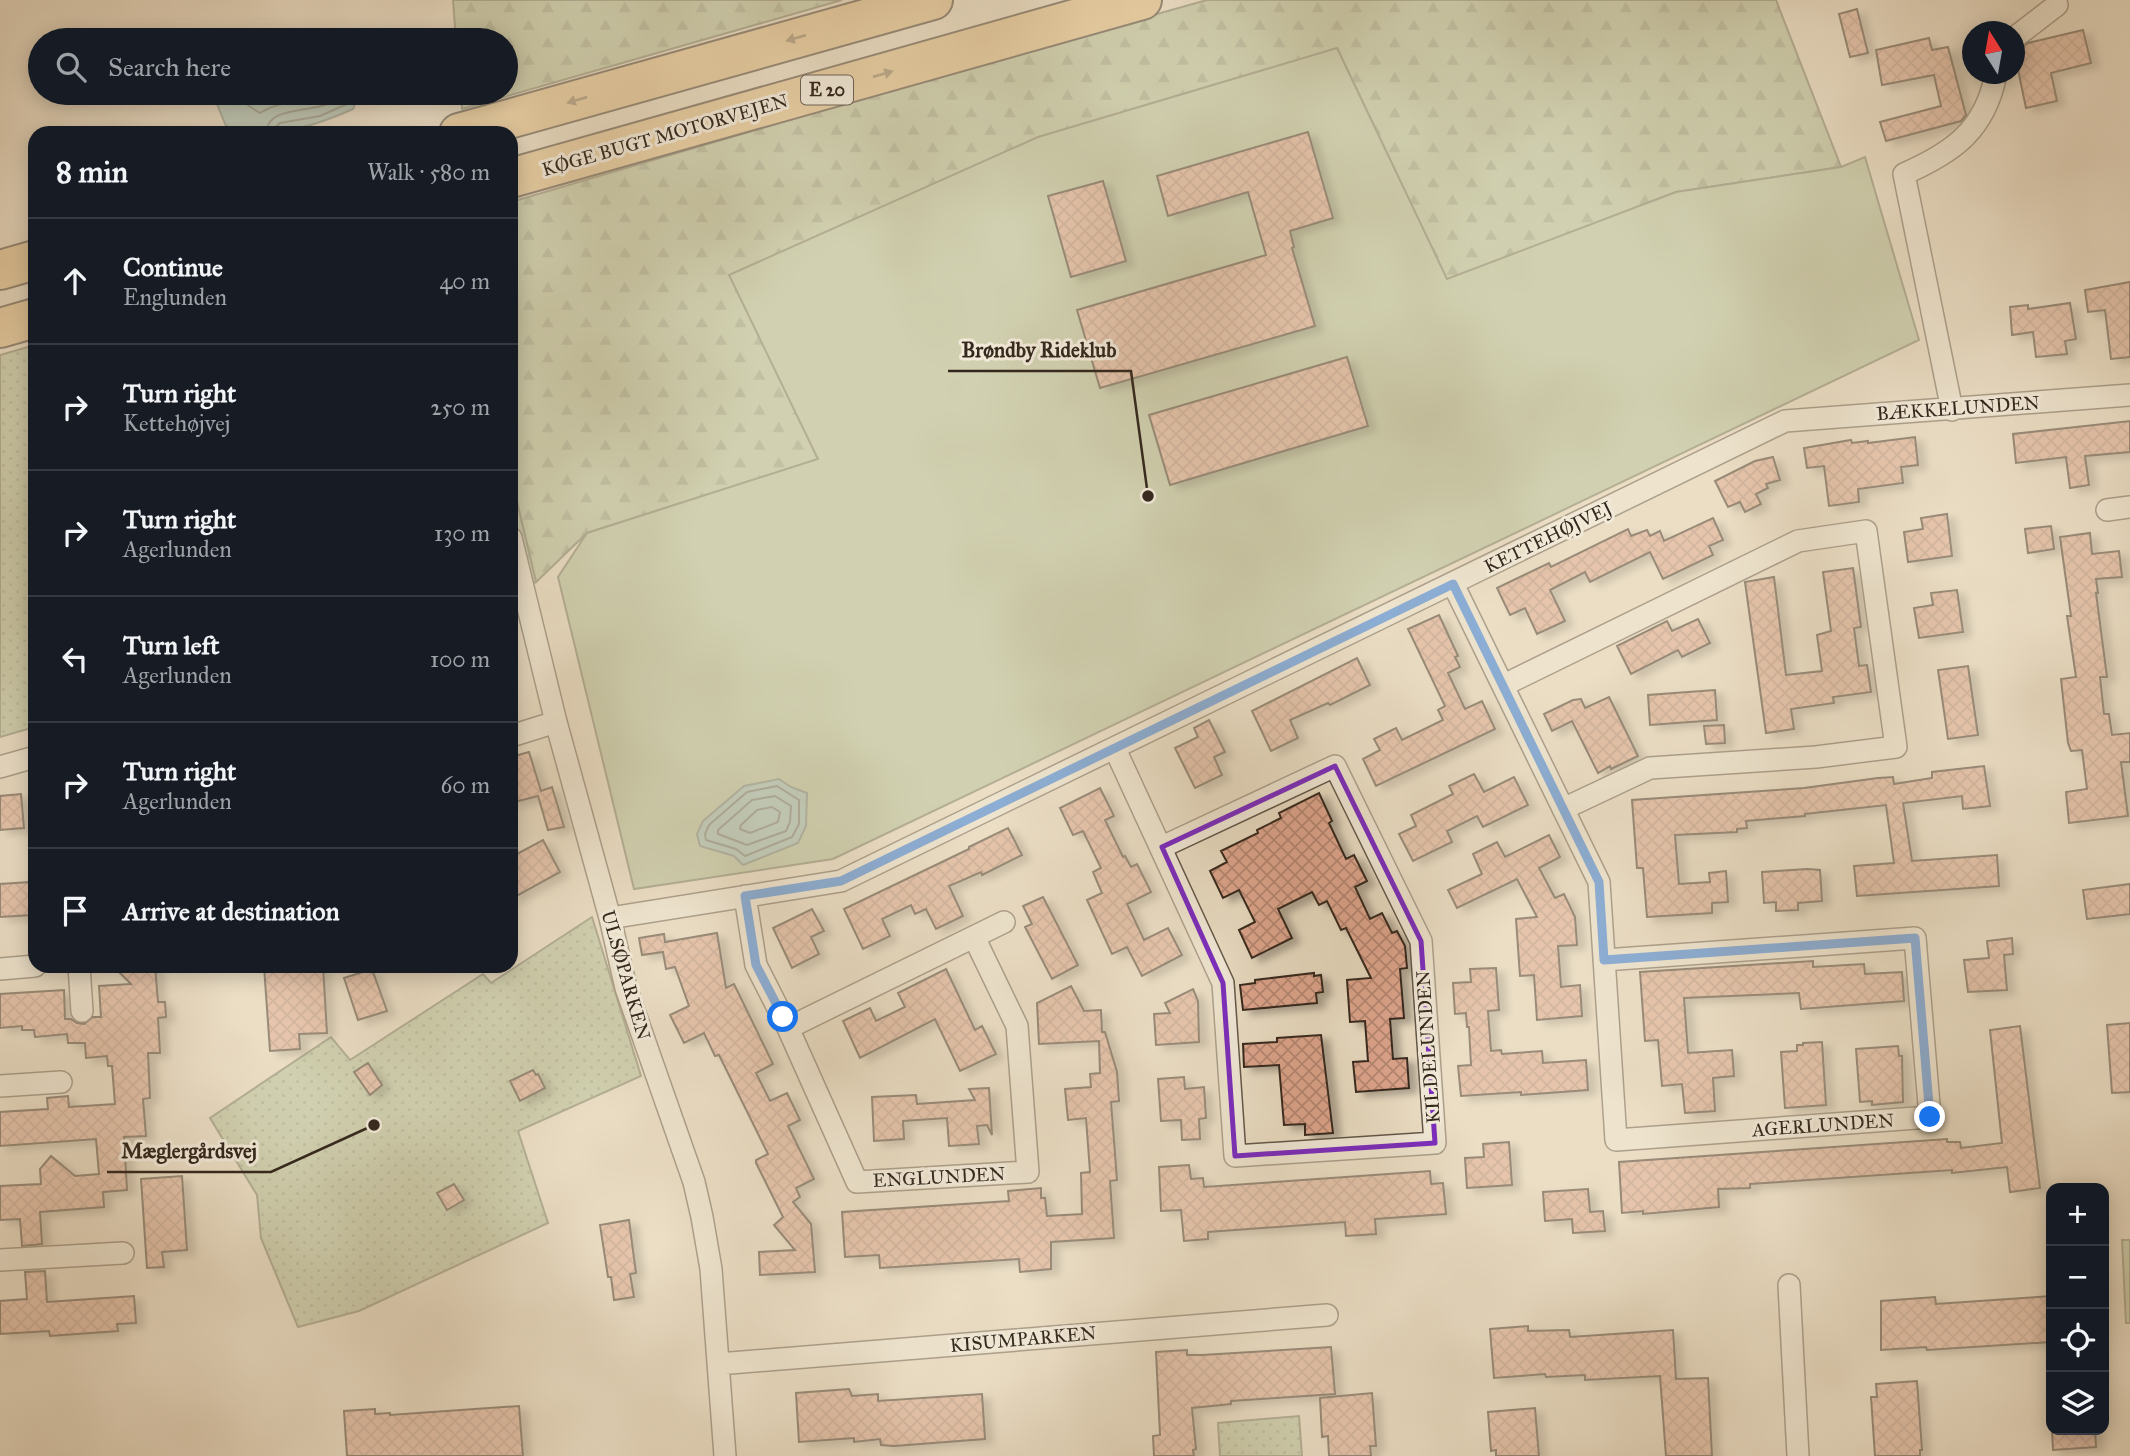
<!DOCTYPE html>
<meta charset="utf-8">
<style>
:root{--surface:#171b24;--page:#242831;--text:#f1f3f6;--muted:#9ea1a6;--line:#363941}
body{margin:0;font-family:"IM FELL Great Primer",serif;background:var(--page);color:var(--text)}
.controls{position:absolute;right:21px;bottom:21px;display:grid;overflow:hidden;border-radius:14px;box-shadow:0 4px 18px #0003}
.controls button{width:63px;height:63px;display:grid;place-items:center;padding:0;border:0;border-bottom:2px solid var(--line);background:var(--surface);color:var(--text);font:35px sans-serif}
.compass{position:absolute;left:1962px;top:21px;width:63px;height:63px;border-radius:50%;background:var(--surface);box-shadow:0 4px 18px #0003;rotate:349deg}
.stop{position:absolute;width:21px;height:21px;margin:-16px;border:5px solid #1a73e8;border-radius:50%;background:#fff}
.stop.end{background:#1a73e8;border-color:#fff;box-shadow:0 2px 7px #0008}
.list{margin:0;padding:0;list-style:none}
h2{display:flex;justify-content:space-between;align-items:center;height:91px;margin:0;padding:0 28px;font-size:30px}
h2 small{font-size:23px;font-weight:400;color:var(--muted)}
.list li{display:grid;grid-template-columns:46px 1fr auto;gap:21px;align-items:center;box-sizing:border-box;height:126px;padding:0 28px;border-top:2px solid var(--line)}
.list b{display:block;font-size:26px;white-space:nowrap}
.list p{margin:0;font-size:23px;white-space:nowrap;color:var(--muted)}
.list em{font-size:23px;font-style:normal;color:var(--muted)}
.icon{flex:none;width:38px;height:38px;fill:none;stroke:currentColor;stroke-width:2;stroke-linecap:round;stroke-linejoin:round}
.map{position:relative;flex:none;width:2130px;height:1456px;overflow:hidden}
.search{position:absolute;background:var(--surface);box-shadow:0 4px 18px #0003;left:28px;top:28px;width:490px;height:77px;display:flex;align-items:center;gap:18px;box-sizing:border-box;padding:0 24px;border-radius:38px;color:var(--muted);font-size:26px}
.panel{position:absolute;background:var(--surface);box-shadow:0 4px 18px #0003;left:28px;top:126px;width:490px;height:847px;border-radius:21px}
.map>svg:first-child{display:block}
</style>
<div class="map">
<svg width="2130" height="1456" viewBox="0 0 2130 1456">
<defs>
<pattern id="forest-firs" width="22" height="20" patternUnits="userSpaceOnUse" patternTransform="scale(1.75)"><rect width="22" height="20" fill="#b1c299"/><path d="M5 1l3.5 6h-7zM16 11l3.5 6h-7z" fill="#919e7c"/></pattern>
<pattern id="park-dots" width="8" height="8" patternUnits="userSpaceOnUse" patternTransform="scale(1.75)"><rect width="8" height="8" fill="#b1c299"/><path d="M2 2h.1M6 6h.1" fill="none" stroke="#919e7c" stroke-width="1.8" stroke-linecap="round"/></pattern>
<pattern id="building-cross-hatch" width="8" height="8" patternUnits="userSpaceOnUse" patternTransform="scale(1.75)"><rect width="8" height="8" fill="#dfa68e"/><path d="M0 0l8 8M0 8l8-8" fill="none" stroke="#b68773"/></pattern>
<filter id="shadow"><feDropShadow dx="8" dy="4.5" stdDeviation="3.5" flood-color="#0004"/></filter>
</defs>
<rect width="100%" height="100%" fill="#ebdec5"/>
<filter id="stains"><feTurbulence type="fractalNoise" baseFrequency=".00286" numOctaves="4"/><feColorMatrix values="0 0 0 0 .2 0 0 0 0 .09 0 0 0 0 .02 0 0 0 .5 -.17"/></filter>
<radialGradient id="worn" r=".72"><stop offset=".6" stop-color="#630" stop-opacity="0"/><stop offset="1" stop-color="#630" stop-opacity=".3"/></radialGradient>
<path fill="url(#forest-firs)" stroke="#72755c" stroke-width="2" d="M453,0H842L462,109L461,93H506V40H456Z
M1207,0H1776L1841,167L1676,192L1447,280L1337,48L730,275L818,459L587,533L536,582L511,477V202L1003,57Z"/>
<path fill="url(#park-dots)" stroke="#72755c" stroke-width="2" d="M35,345V727L0,737V355Z
M511,477L536,582L511,589Z
M592,917L641,1076L518,1131L548,1223L359,1311L298,1327L261,1238L257,1195L210,1118L331,1037L350,1060L483,974L491,983Z
M1299,1416L1302,1456H1220L1218,1423Z"/>
<path fill="#b1c299" stroke="#72755c" stroke-width="2" d="M1337,48L1447,279L1676,192L1841,167L1865,157L1919,340L833,859L634,889L558,577L587,533L818,459L729,275L1038,137Z
M2122,1240H2130V1323H2126Z"/>
<path fill="#98bcb4" stroke="#708178" stroke-width="2" d="M216,93H360L353,109C324,122 285,135 253,133C244,132 235,129 226,126L214,97Z
M779,779L791,787L807,793L806,826L798,843L743,865L734,856L700,846L697,834L703,821L744,786Z"/>
<g fill="none" stroke-linecap="round" stroke-linejoin="round">
<path stroke="#667269" stroke-width="2" d="M241,93L246,104L260,113C280,100 303,102 324,93
M266,133C268,100 327,118 343,93
M275,133L276,127L280,123L320,116L347,104L352,93
M777,786L799,800V824L792,837L745,856L736,849L706,840L705,834L709,825L747,792Z
M775,796L791,806L790,822L786,831L747,845L718,834V830L752,800Z
M772,807L780,812L778,822L750,833L740,829L741,825L757,810Z"/>
</g>
<path fill="url(#building-cross-hatch)" stroke="#34281e" stroke-width="2" filter="url(#shadow)" d="M1857,9L1868,53L1850,57L1839,14Z
M2083,30L2091,63L2051,73L2057,101L2026,108L2014,51L2028,43Z
M1929,38L1932,50L1948,47L1966,115L1961,121L1886,141L1880,122L1941,106L1934,75L1882,85L1876,50Z
M1308,132L1333,218L1290,231L1294,247L1292,248L1315,326L1100,388L1077,310L1266,255L1248,192L1168,216L1157,176Z
M1103,181L1126,261L1071,277L1048,196Z
M2130,282V357L2111,359L2105,310L2088,312L2085,290Z
M2070,303L2076,339L2065,341L2067,354L2036,357L2033,332L2012,335L2010,307L2028,305V309Z
M1347,357L1368,426L1170,485L1149,415Z
M2130,421V452L2085,456L2089,485L2070,488L2066,457L2016,463L2013,434Z
M1915,437L1918,465L1901,467L1903,483L1858,489L1859,502L1829,506L1824,466L1807,468L1804,448L1851,440L1852,443L1868,441V443Z
M1773,457L1780,480L1766,484L1768,488L1756,494L1761,504L1745,512L1740,502L1728,507L1715,481L1755,461Z
M1947,514L1952,556L1908,562L1904,532L1923,529L1921,518Z
M1713,518L1723,540L1709,546L1713,555L1663,579L1650,552L1590,582L1585,572L1550,590L1565,621L1537,634L1525,608L1510,615L1497,588L1549,563L1551,567L1628,529L1631,536L1647,530L1650,536L1660,531L1664,541Z
M2051,526L2054,549L2028,553L2025,529Z
M2090,533L2092,554L2119,551L2122,577L2096,579L2098,593H2096L2107,677H2100L2104,714H2109L2112,735L2130,733V762H2121L2128,816L2069,823L2066,792L2087,789L2082,750L2071,751L2068,743L2061,679L2076,677L2067,616H2071L2060,537Z
M1853,568L1861,627L1854,628L1859,666L1867,665L1871,692L1833,697L1834,703L1791,709L1794,729L1766,733L1745,582L1774,577L1786,675L1822,671L1817,635L1831,631L1823,572Z
M1957,590L1963,632L1919,638L1914,608L1933,605L1931,593Z
M1439,615L1458,656L1455,657L1460,667L1448,673L1465,709L1482,701L1495,729L1376,786L1363,759L1380,750L1374,739L1396,728L1402,740L1443,720L1438,710L1445,706L1408,629Z
M1698,619L1710,643L1682,657L1678,650L1631,674L1617,646L1667,621L1672,631Z
M1357,658L1370,685L1330,705L1328,703L1290,720L1298,738L1271,751L1252,711Z
M1968,666L1978,735L1948,739L1938,670Z
M1715,690L1717,720L1650,725L1648,695Z
M1609,697L1638,756L1611,769L1610,766L1598,773L1572,721L1552,731L1544,714L1573,700L1581,699L1585,708Z
M1209,720L1225,752L1214,757L1222,775L1195,788L1175,748L1198,737L1194,728Z
M1724,725L1725,743L1706,744L1704,726Z
M529,752L541,791L552,787L564,827L548,830L538,796L511,803V757Z
M1984,766L1990,806L1963,809L1962,796L1903,803L1912,861L1997,855L1999,886L1857,896L1854,866L1894,863L1886,805L1805,814V816L1746,821L1747,828L1737,829V832L1675,835L1679,884L1710,882L1709,873L1726,871L1728,902L1712,903V913L1647,917L1643,868H1637L1632,800L1804,788L1878,778L1893,777L1894,784L1932,778V772Z
M1474,774L1484,792L1514,777L1528,805L1483,827L1477,816L1447,831L1452,842L1413,861L1399,834L1416,826L1411,815L1453,794L1449,786Z
M1100,788L1114,816L1105,820L1123,857L1125,856L1131,867L1137,864L1151,892L1127,904L1144,940L1168,928L1182,955L1142,976L1127,947L1112,954L1087,900L1102,893L1093,872L1101,868L1083,831L1073,835L1060,808Z
M1319,793L1332,821L1329,823L1346,859L1354,855L1367,881L1355,887L1370,919L1382,913L1392,933L1397,931L1405,946L1407,968L1400,969L1404,1018L1390,1019L1393,1059L1407,1058L1409,1088L1356,1092L1353,1062L1368,1061L1365,1021L1350,1022L1347,980L1371,978L1346,928L1341,930L1327,901L1319,905L1312,892L1278,909L1292,938L1252,958L1239,930L1255,922L1239,890L1223,898L1210,871L1227,862L1221,851L1258,833L1257,830L1281,818L1279,813Z
M21,794L24,828L0,830V796Z
M1008,828L1022,855L982,875L981,872L949,886L963,916L936,929L926,909L915,914L911,905L882,919L890,936L863,949L844,909L969,849V847Z
M1549,835L1560,857L1539,868L1555,898L1564,894L1575,917L1577,945L1558,946L1561,987L1580,985L1582,1016L1537,1020L1534,975L1520,976L1516,919L1537,917L1517,879L1457,908L1448,890L1482,874L1473,854L1497,842L1505,857Z
M543,840L560,872L511,899V857Z
M1807,869L1820,870L1822,901L1798,903V910L1776,911V902L1764,903L1762,872Z
M30,882L32,915L0,917V884Z
M2130,884V914L2087,919L2083,890Z
M1043,897L1078,965L1052,979L1025,927L1032,924L1023,906Z
M812,909L824,931L811,937L819,954L792,968L773,928Z
M717,933L726,988L734,984L773,1064L756,1073L770,1101L787,1093L800,1120L788,1126L814,1179L796,1188L800,1197L793,1202L811,1224L815,1272L760,1275L759,1252L795,1250L774,1225L783,1217L756,1163V1160L768,1154L719,1055L715,1056L704,1033L684,1043L670,1015L689,1006L675,967L666,969L663,952L642,955L639,938L664,934L665,942Z
M2012,938L2013,954L2004,955L2007,990L1968,992L1964,960L1989,958L1987,941Z
M1813,961V967L1864,964L1865,974L1902,972L1904,1001L1801,1009L1799,993L1684,998L1688,1053L1732,1050L1734,1076L1713,1078L1715,1111L1685,1113L1682,1084L1662,1086L1658,1040L1645,1041L1640,972Z
M113,966H155L158,1002H165L166,1017L158,1018L160,1053H148L150,1098L143,1099L146,1136L124,1137L127,1190L103,1192L104,1207L40,1212L42,1244L22,1246L20,1219L0,1220V1186L41,1184L40,1169L51,1156L75,1176L99,1174L96,1139L0,1146V1112L48,1109L47,1098L68,1096L69,1107L115,1104L112,1066H108L107,1056L86,1058L85,1043H68L67,1034L35,1037L34,1030H22V1026L0,1028V994L64,990L65,1019H71L77,1023L84,1024L93,1017H101L99,986L131,984Z
M264,966H323L327,1033L299,1034L300,1049L270,1051Z
M1496,968L1499,1010L1488,1011L1491,1051L1501,1050L1502,1054L1542,1051L1543,1063L1586,1060L1588,1090L1521,1095V1092L1461,1096L1458,1066L1471,1065L1469,1027H1467L1466,1013L1455,1014L1453,983L1471,982L1470,969Z
M372,969L387,1011L358,1020L344,978Z
M946,969L975,1030L982,1026L996,1054L960,1071L935,1019L860,1058L843,1021L870,1008L876,1021L905,1007L898,993Z
M1314,973V976L1321,975L1323,992L1316,993L1317,1003L1243,1010L1240,985L1255,983V980Z
M1071,986L1084,1011L1101,1010L1102,1032H1105L1117,1072L1119,1101L1111,1102L1117,1180L1110,1181L1114,1238L1051,1242V1269L1020,1272L1019,1259L880,1268L879,1255L845,1257L842,1212L1009,1201L1008,1191L1041,1188V1198H1045L1047,1216L1082,1214L1081,1173L1090,1172L1086,1118L1068,1120L1065,1089L1091,1087L1090,1074L1100,1073L1099,1041L1039,1044L1037,1003Z
M1193,989L1198,1001L1199,1042L1156,1045L1154,1014L1170,1013L1165,1003Z
M2130,1023V1092L2112,1093L2107,1025Z
M2020,1026L2040,1188L2010,1192L2007,1167L1952,1173V1170L1750,1184V1188L1718,1189L1719,1207L1643,1214V1211L1622,1213L1619,1162L1947,1139V1142H1960L1961,1148L2002,1143L1990,1030Z
M1321,1035L1333,1133L1305,1135V1124L1284,1125L1279,1065L1244,1067L1243,1044L1277,1042V1038Z
M1822,1042L1826,1105L1785,1108L1781,1052L1797,1051V1045H1803V1043Z
M1898,1046L1899,1056H1902L1903,1102L1872,1105V1101L1860,1102L1856,1049Z
M368,1063L382,1085L370,1095L354,1072Z
M533,1070L536,1075L538,1074L545,1088L520,1101L510,1081Z
M1184,1077L1185,1089L1204,1087L1206,1118L1199,1119L1200,1139L1182,1140L1181,1120L1161,1121L1158,1079Z
M989,1088L992,1135L987,1125L977,1126L979,1144L949,1146L947,1118L903,1121L904,1139L874,1141L872,1097L916,1095L917,1104L975,1100L969,1089Z
M1509,1142L1512,1185L1467,1188L1465,1158L1484,1157L1483,1144Z
M1189,1165L1191,1179L1203,1178L1204,1187L1430,1171L1431,1184L1443,1183L1446,1214L1375,1219L1376,1234L1346,1236L1345,1222L1208,1232V1239L1184,1241L1181,1210L1161,1211L1159,1167Z
M182,1176L187,1250L162,1252L164,1267L147,1268L141,1179Z
M454,1184L464,1200L447,1210L437,1193Z
M1588,1189L1590,1212L1603,1211L1605,1231L1573,1233L1572,1219L1545,1221L1543,1192Z
M629,1220L636,1273L630,1274L634,1297L614,1300L611,1277H608L600,1225Z
M45,1271L47,1302L134,1296L136,1323L117,1324L118,1331L50,1336L49,1331L0,1334V1301L27,1299L25,1272Z
M2051,1296V1342L1927,1350L1926,1347L1881,1350V1301L1935,1297L1936,1304Z
M1528,1326V1331L1569,1330L1570,1337L1673,1330L1676,1379L1708,1378L1712,1456H1666L1660,1376L1585,1380V1375L1546,1377L1545,1374L1494,1378L1490,1329Z
M1331,1347L1335,1394L1231,1401V1404L1192,1408L1196,1449L1193,1450L1194,1456H1154L1153,1436L1160,1435L1156,1352L1187,1350V1355H1202Z
M1917,1381L1922,1450H1920V1456H1875L1871,1397H1877L1876,1384Z
M849,1389L852,1396L878,1394V1401L982,1394L985,1439L894,1446L881,1445L880,1439L854,1442V1438L799,1442L796,1393Z
M1372,1393L1376,1446H1370L1371,1456H1329L1328,1436L1322,1437L1320,1398Z
M519,1406L523,1456H347L344,1411L375,1409V1414L390,1413V1415Z
M1535,1408L1539,1456H1496V1450L1491,1451L1488,1412Z
M2052,1430H2095L2096,1447L2053,1450Z"/>
<g fill="none" stroke-linecap="round" stroke-linejoin="round">
<defs>
<path id="street" d="M2014,38L2057,5
M1952,410L1904,174C1954,152 1985,130 1996,74
M2107,510L2130,507
M511,538L556,722L610,918L626,988L694,1182L702,1217L711,1269L725,1456
M1453,584L1599,882L1616,1140L1930,1117L1915,938L1604,960
M1504,685L1798,541L1866,531L1896,747L1816,757L1650,768L1563,809
M511,736L556,722
M1115,749L1223,983L1235,1156L1435,1143L1421,941L1335,766L1162,847
M0,767L35,757
M745,896L756,965L788,1028L857,1182L1028,1172L1017,1026L974,937
M610,918L841,881L1785,421L2130,395
M79,966L82,1011
M0,969L35,966
M788,1028L1004,922
M0,1086L61,1082
M0,1260L123,1253
M1789,1285L1798,1456
M718,1364L1327,1315"/>
<path id="highway" d="M459,133L933,0
M511,178L1142,0
M0,270L35,260
M0,328L35,318"/>
</defs>
<use href="#street" stroke="#625648" stroke-width="24"/>
<use href="#highway" stroke="#34281e" stroke-width="42"/>
<use href="#street" stroke="#f2ead9" stroke-width="21"/>
<use href="#highway" stroke="#e6bf82" stroke-width="38"/>
</g>
<defs><path id="oneway-solid" d="M-6-.8H1V-3.2L6.5 0L1 3.2V.8H-6Z" transform="scale(1.75)"/></defs>
<g fill="#846c4b">
<use href="#oneway-solid" transform="translate(796 38) rotate(164)"/>
<use href="#oneway-solid" transform="translate(883 74) rotate(-16)"/>
<use href="#oneway-solid" transform="translate(577 100) rotate(164)"/>
</g>
<g fill="none" stroke-linecap="round" stroke-linejoin="round">
<path stroke="#1a73e8" stroke-width="9" d="M783,1017L756,965L745,896L841,881L1453,584L1599,882L1604,960L1915,938L1930,1117"/>
</g>
<path d="M0 0H2130V1456H0ZM1335,766L1421,941L1435,1143L1235,1156L1223,983L1162,847Z" fill="#ebdec5" fill-opacity=".55" fill-rule="evenodd"/>
<path fill="none" stroke="#7b2cbf" stroke-width="5" stroke-linejoin="round" d="M1335,766L1421,941L1435,1143L1235,1156L1223,983L1162,847Z"/>
<g text-anchor="middle" dominant-baseline="central" stroke-width="6" stroke-linejoin="round" paint-order="stroke">
<rect fill="#f2ead9" stroke="#6d6256" stroke-width="2" x="801" y="75.5" width="52" height="29" rx="5"/>
<g font-size="18" font-weight="bold" fill="#34281e">
<text x="827" y="90">E 20</text>
</g>
<g font-size="19" fill="#34281e" stroke="#f2ead9">
<text transform="translate(665 135) rotate(-16)">KØGE BUGT MOTORVEJEN</text>
<text transform="translate(1958 408) rotate(-4)">BÆKKELUNDEN</text>
<text transform="translate(1548 537) rotate(-26)">KETTEHØJVEJ</text>
<text transform="translate(626 975) rotate(74)">ULSØPARKEN</text>
<text transform="translate(1428 1047) rotate(-94)">KILDELUNDEN</text>
<text transform="translate(1823 1125) rotate(-4)">AGERLUNDEN</text>
<text transform="translate(939 1177) rotate(-3)">ENGLUNDEN</text>
<text transform="translate(1023 1339) rotate(-5)">KISUMPARKEN</text>
</g>
</g>
<path fill="none" stroke="#34281e" stroke-width="2.5" d="M1148 496L1131 371H948M374 1125L271 1172H107"/>
<g fill="#34281e" stroke="#f2ead9" stroke-width="2.5">
<circle cx="1148" cy="496" r="7"/>
<circle cx="374" cy="1125" r="7"/>
</g>
<g font-size="21" text-anchor="middle" font-weight="bold" fill="#34281e" stroke="#f2ead9" stroke-width="6" stroke-linejoin="round" paint-order="stroke">
<text x="1039" y="357">Brøndby Rideklub</text>
<text x="189" y="1158">Mæglergårdsvej</text>
</g>
<rect width="100%" height="100%" filter="url(#stains)"/>
<rect width="100%" height="100%" fill="url(#worn)"/>
</svg>
<div class="controls">
<button>+</button>
<button>−</button>
<button><svg class="icon" aria-label="locate" viewBox="0 0 24 24"><circle cx="12" cy="12" r="6"/><path d="M12 2v4M12 18v4M2 12h4M18 12h4"/></svg></button>
<button><svg class="icon" aria-label="layers" viewBox="0 0 24 24"><path d="M12 4l9 5-9 5-9-5zM3 14l9 5 9-5"/></svg></button>
</div>
<svg class="compass" viewBox="-18 -18 36 36"><path d="M0-13l5 13h-10z" fill="#e53935"/><path d="M0 13l5-13h-10z" fill="#9ea1a6"/></svg>
<div class="stop" style="left:783px;top:1017px"></div>
<div class="stop end" style="left:1930px;top:1117px"></div>
<div class="search"><svg class="icon" aria-label="search" viewBox="0 0 24 24"><circle cx="10" cy="10" r="6"/><path d="M15 15l6 6"/></svg>Search here</div>
<section class="panel">
<h2>8 min<small>Walk · 580 m</small></h2>
<ul class="list">
<li><svg class="icon" aria-label="ahead" viewBox="0 0 24 24"><path d="M12 20V5M6 11l6-6 6 6"/></svg><div><b>Continue</b><p>Englunden</p></div><em>40 m</em></li>
<li><svg class="icon" aria-label="right" viewBox="0 0 24 24"><path d="M7 20v-9h11M14 6l5 5-5 5"/></svg><div><b>Turn right</b><p>Kettehøjvej</p></div><em>250 m</em></li>
<li><svg class="icon" aria-label="right" viewBox="0 0 24 24"><path d="M7 20v-9h11M14 6l5 5-5 5"/></svg><div><b>Turn right</b><p>Agerlunden</p></div><em>130 m</em></li>
<li><svg class="icon" aria-label="left" viewBox="0 0 24 24"><path d="M17 20v-9H6M10 6l-5 5 5 5"/></svg><div><b>Turn left</b><p>Agerlunden</p></div><em>100 m</em></li>
<li><svg class="icon" aria-label="right" viewBox="0 0 24 24"><path d="M7 20v-9h11M14 6l5 5-5 5"/></svg><div><b>Turn right</b><p>Agerlunden</p></div><em>60 m</em></li>
<li><svg class="icon" aria-label="arrive" viewBox="0 0 24 24"><path d="M6 21V4h12l-3 4 3 4H6"/></svg><div><b>Arrive at destination</b></div></li>
</ul>
</section>
</div>
